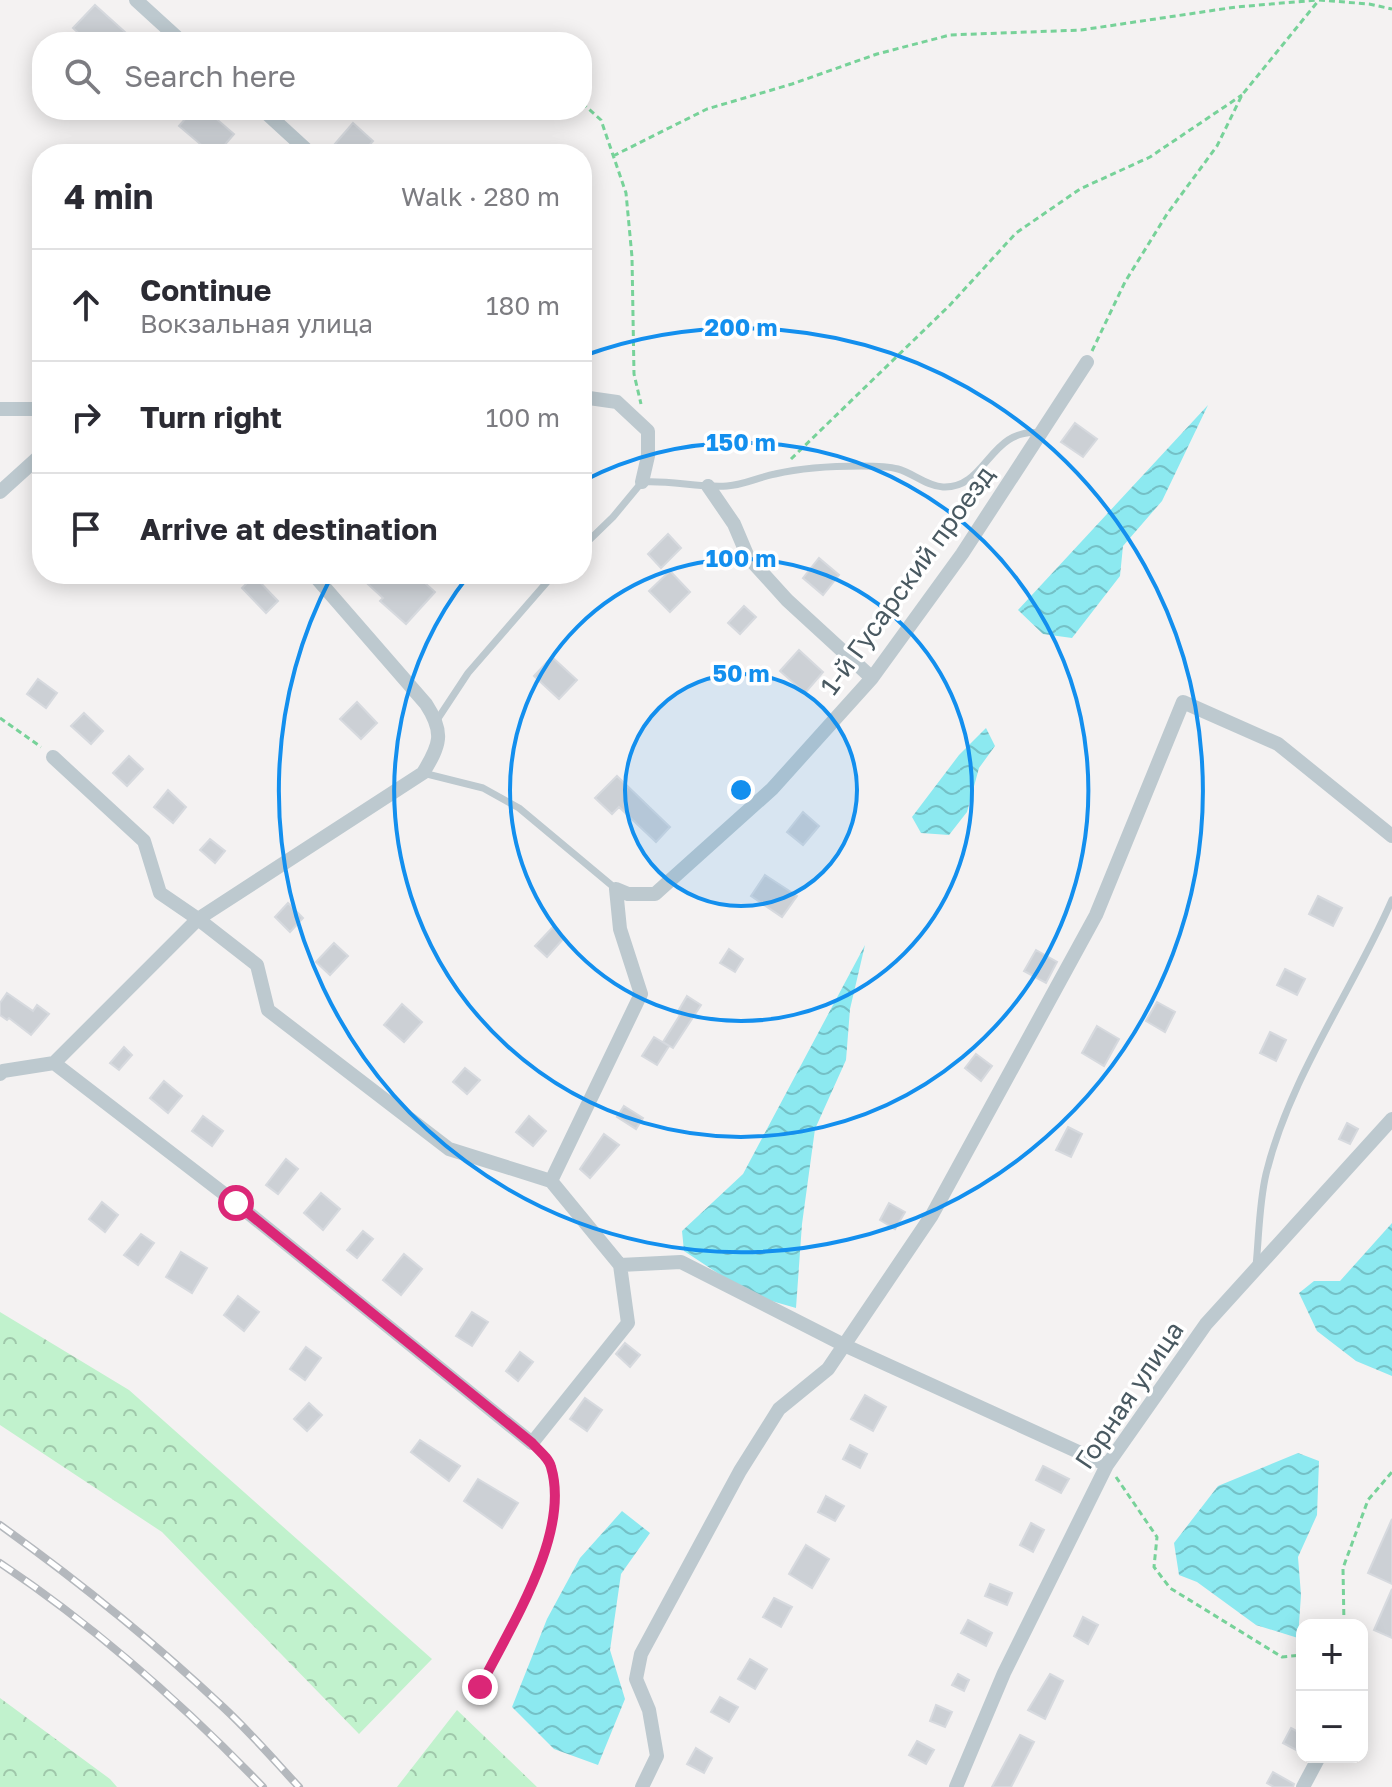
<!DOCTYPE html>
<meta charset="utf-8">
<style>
:root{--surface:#fff;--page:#f7f7f7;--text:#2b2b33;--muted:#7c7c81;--line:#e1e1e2}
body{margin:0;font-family:"Golos Text",sans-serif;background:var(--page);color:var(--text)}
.controls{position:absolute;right:24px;bottom:24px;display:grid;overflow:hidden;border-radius:16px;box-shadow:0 4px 20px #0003}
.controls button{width:72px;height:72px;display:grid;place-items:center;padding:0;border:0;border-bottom:2px solid var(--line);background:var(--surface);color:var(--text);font:40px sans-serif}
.stop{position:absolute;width:24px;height:24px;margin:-18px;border:6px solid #db2777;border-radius:50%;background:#fff}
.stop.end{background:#db2777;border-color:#fff;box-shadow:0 2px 8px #0008}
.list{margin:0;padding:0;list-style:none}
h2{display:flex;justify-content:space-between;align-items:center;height:104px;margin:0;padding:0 32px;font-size:34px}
h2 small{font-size:26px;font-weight:400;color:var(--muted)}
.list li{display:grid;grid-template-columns:52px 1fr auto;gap:24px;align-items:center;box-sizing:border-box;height:112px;padding:0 32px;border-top:2px solid var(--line)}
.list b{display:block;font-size:30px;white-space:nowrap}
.list p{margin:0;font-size:26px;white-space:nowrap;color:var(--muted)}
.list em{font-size:26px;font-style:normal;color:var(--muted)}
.icon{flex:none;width:44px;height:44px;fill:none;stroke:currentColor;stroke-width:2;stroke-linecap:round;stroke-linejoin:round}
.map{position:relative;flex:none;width:1392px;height:1787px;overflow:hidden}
.search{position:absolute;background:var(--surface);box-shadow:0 4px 20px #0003;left:32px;top:32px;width:560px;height:88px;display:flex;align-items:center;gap:20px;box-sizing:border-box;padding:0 28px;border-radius:32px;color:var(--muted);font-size:30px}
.panel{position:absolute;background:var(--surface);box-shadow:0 4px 20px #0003;left:32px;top:144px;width:560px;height:440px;border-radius:32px}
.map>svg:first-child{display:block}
</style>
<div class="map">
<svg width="1392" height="1787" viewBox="0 0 1392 1787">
<defs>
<pattern id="forest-crowns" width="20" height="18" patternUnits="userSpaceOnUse" patternTransform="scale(2)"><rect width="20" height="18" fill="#c1f2cd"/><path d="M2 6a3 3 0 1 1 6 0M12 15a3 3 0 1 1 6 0" fill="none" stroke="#9fc7aa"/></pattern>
<pattern id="water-waves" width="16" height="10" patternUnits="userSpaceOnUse" patternTransform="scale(2)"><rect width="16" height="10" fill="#8ce9f0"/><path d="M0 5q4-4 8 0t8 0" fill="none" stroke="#74c0c6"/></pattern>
</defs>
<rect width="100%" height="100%" fill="#f4f2f2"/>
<path fill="url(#forest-crowns)" d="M0,1312L129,1390L432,1659L359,1734L162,1532L0,1425Z
M0,1698L110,1779L117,1787H0Z
M457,1710L537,1787H397Z"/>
<path fill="url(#water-waves)" d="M1208,405L1162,501L1123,546L1120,576L1072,638L1043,634L1018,610Z
M986,728L995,746L979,768L967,812L949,835L921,833L912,817L959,755Z
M865,945L850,1009L846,1060L815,1129L802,1224L796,1308L751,1295L684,1251L682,1231L743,1174Z
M1392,1223V1376L1356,1361L1317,1331L1299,1293L1314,1281H1340Z
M1298,1453L1319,1461L1317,1515L1298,1557L1301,1595L1298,1638L1256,1625L1197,1582L1179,1575L1174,1543L1218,1486Z
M622,1511L650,1533L621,1574L610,1650L625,1699L598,1765L554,1749L512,1707L547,1619L580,1558Z"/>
<path fill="#ccd0d5" stroke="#d6d9de" stroke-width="2" d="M95,5L136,42H88L73,28Z
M193,110H206L234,134L217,154H212L179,126Z
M353,123L373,141L362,154H344L334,145Z
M1075,423L1097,439L1083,457L1061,442Z
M668,534L681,548L661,568L648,554Z
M819,558L839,575L823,595L803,578Z
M670,571L690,592L670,612L649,591Z
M357,574H415L435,592L406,624L380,601L383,598Z
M254,576L278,601L266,613L242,588Z
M744,606L756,617L740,634L728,623Z
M799,650L823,672L805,693L780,671Z
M552,657L577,680L559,699L534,676Z
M38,679L57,693L46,708L27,694Z
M357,702L377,723L361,739L340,719Z
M84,713L103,731L91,744L71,726Z
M129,756L143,769L127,786L113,773Z
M617,776L670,827L656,842L619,807L612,814L595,798Z
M168,790L186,807L173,823L154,807Z
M803,812L819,826L803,845L787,832Z
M210,839L225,851L215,863L200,850Z
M765,875L797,896L782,917L751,896Z
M1318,896L1342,908L1333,926L1309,914Z
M288,903L303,918L290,932L275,917Z
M553,927L564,938L547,957L535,946Z
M334,943L348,956L330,975L316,962Z
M729,949L743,959L735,972L720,963Z
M1036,950L1057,962L1046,983L1024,971Z
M1285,969L1305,979L1297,995L1277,985Z
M7,993L33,1011L37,1005L49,1014L31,1035L9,1018L7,1020L0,1015V1003Z
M687,996L701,1005L673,1048L663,1042L680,1015L677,1013Z
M1157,1002L1175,1012L1165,1032L1146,1021Z
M402,1004L422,1022L404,1042L384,1025Z
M1097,1026L1119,1039L1104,1066L1082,1053Z
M1270,1032L1286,1040L1276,1061L1260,1053Z
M654,1037L669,1046L657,1065L642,1056Z
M124,1047L132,1055L119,1070L110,1063Z
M976,1054L992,1066L981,1081L965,1068Z
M465,1068L480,1080L467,1094L453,1082Z
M164,1081L182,1096L168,1113L150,1098Z
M624,1106L643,1118L636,1129L617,1117Z
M203,1116L223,1131L212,1146L192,1131Z
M529,1116L546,1131L533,1146L516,1132Z
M1347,1123L1358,1129L1350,1144L1339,1139Z
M1068,1127L1082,1134L1071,1157L1056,1150Z
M604,1134L619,1145L590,1178L580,1169Z
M286,1159L298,1169L278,1194L266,1185Z
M321,1193L340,1209L323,1230L304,1213Z
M102,1202L118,1215L105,1232L89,1219Z
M889,1203L905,1212L895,1229L880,1220Z
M363,1231L373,1239L357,1258L347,1250Z
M141,1234L154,1243L138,1265L124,1255Z
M181,1252L207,1268L192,1293L166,1277Z
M404,1254L422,1269L401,1295L383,1280Z
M238,1296L259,1312L244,1331L224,1315Z
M472,1312L488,1322L472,1346L456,1336Z
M625,1343L640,1355L630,1367L616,1354Z
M306,1347L321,1358L305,1380L290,1369Z
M520,1352L533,1362L518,1381L506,1371Z
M865,1395L886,1407L873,1431L851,1419Z
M585,1398L602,1410L587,1431L570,1419Z
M309,1403L322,1415L307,1431L294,1419Z
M420,1440L460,1466L449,1481L411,1452Z
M850,1445L867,1454L860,1468L843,1459Z
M1043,1466L1069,1479L1061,1493L1036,1480Z
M478,1479L518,1503L502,1528L464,1501Z
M826,1496L844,1506L835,1521L818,1512Z
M1392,1519V1584L1368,1573Z
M1031,1523L1044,1530L1033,1552L1020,1545Z
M806,1545L829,1559L812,1588L789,1574Z
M990,1584L1012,1593L1007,1605L985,1596Z
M1392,1589V1638L1374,1630Z
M774,1598L792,1607L781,1627L763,1617Z
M1083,1617L1098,1625L1088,1644L1074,1636Z
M968,1620L992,1633L986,1646L961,1633Z
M750,1659L767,1669L755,1689L738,1679Z
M958,1674L969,1680L964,1691L952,1685Z
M1050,1674L1063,1681L1045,1719L1028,1710Z
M720,1697L738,1707L729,1722L711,1712Z
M936,1705L952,1712L945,1727L930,1721Z
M1291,1728L1302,1734V1753L1283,1743Z
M1020,1735L1034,1742L1011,1787H992Z
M917,1741L934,1750L926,1764L909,1755Z
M696,1748L712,1758L704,1773L687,1764Z
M1273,1772L1294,1784L1293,1787H1274L1267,1783Z"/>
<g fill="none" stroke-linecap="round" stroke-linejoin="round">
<path stroke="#77d299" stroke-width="3" stroke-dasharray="6 4" stroke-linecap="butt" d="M1319,0L1369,4L1392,9
M216,42C269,30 318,32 371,42
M582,103L601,120L626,193L632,257L634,374L641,404
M613,156L707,109L792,84L877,54L950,35L1081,30L1236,7L1318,0
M1092,351L1125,282L1167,214L1217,146L1242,95L1319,0
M791,459L950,305L1016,233L1080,189L1150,157L1242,95
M0,718L41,747
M1116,1477L1157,1537L1154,1567L1170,1588L1282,1657L1302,1655
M1344,1625L1343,1568L1368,1500L1392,1472"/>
<path stroke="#bdc9cf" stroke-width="7" d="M582,547L613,517L642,482C671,480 699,488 727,486C744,485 759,477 775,474C801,468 834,466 861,466C872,466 887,466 898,469C913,473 926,486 943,487C987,489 989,427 1040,433
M437,720L468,673L554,574
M423,773L483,788L519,808L616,889
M1256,1266C1259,1236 1259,1204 1266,1174C1290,1076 1352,992 1392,900
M480,1687C510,1628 571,1534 551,1466C548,1458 538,1450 532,1443"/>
<path stroke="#bdc9cf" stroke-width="14" d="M136,0L182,42
M263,110L311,154
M582,397L617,402L648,431V456L642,482
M0,409H42
M708,486L734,524L748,557L787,600L872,678
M0,492L42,454
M53,757L144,841L160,893L198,919L257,965L268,1010L449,1149L551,1181
M54,1063L236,1203L532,1443L628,1323L620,1265L551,1181
M0,1074L3,1071L54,1063L198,919L423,773C440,745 445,733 426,704L313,574
M551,1181L641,994L620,929L616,889L628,894H655L772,789L872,678L962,554L1087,362
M620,1265L681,1262L846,1346L1107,1465
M642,1787L657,1756L649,1710L636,1679L641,1654L740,1471L779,1409L828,1369L932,1215L1096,915L1183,702L1278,744L1392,836
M956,1787L1004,1673L1107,1465L1206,1324L1392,1119
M1303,1787L1319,1757"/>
<defs>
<path id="rail" d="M0,1525C78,1581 153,1641 223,1707C250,1732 274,1760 299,1787
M0,1563C97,1628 182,1703 263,1787"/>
</defs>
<use href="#rail" stroke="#b4b8bd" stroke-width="8"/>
<use href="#rail" stroke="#fff" stroke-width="5" stroke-dasharray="15" stroke-linecap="butt"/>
</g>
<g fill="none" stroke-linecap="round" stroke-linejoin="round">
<path stroke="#db2777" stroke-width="10" d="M236,1203L532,1443C538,1450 549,1458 551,1467C571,1534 510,1627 480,1687"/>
</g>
<circle cx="741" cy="790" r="116" fill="#138fee" fill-opacity=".12"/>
<g fill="none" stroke="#138fee" stroke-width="4">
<circle cx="741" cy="790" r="116"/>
<circle cx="741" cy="790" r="231"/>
<path d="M583 481A347 347 0 1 1 468 576"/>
<path d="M583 356A462 462 0 1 1 331 577"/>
</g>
<g text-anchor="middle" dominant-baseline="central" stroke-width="7" stroke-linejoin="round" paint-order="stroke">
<g font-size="26" fill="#495961" stroke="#fff">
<text transform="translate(907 580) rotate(-54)">1-й Гусарский проезд</text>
<text transform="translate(1129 1395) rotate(-56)">Горная улица</text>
</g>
</g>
<circle cx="741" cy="790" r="12" fill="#138fee" stroke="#fff" stroke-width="4"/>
<g font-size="24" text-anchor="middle" font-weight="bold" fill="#138fee" stroke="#fff" stroke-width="7" stroke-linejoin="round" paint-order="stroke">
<text x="741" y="336">200 m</text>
<text x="741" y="451">150 m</text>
<text x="741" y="567">100 m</text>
<text x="741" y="682">50 m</text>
</g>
</svg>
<div class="controls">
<button>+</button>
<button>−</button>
</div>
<div class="stop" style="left:236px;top:1203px"></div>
<div class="stop end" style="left:480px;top:1687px"></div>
<div class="search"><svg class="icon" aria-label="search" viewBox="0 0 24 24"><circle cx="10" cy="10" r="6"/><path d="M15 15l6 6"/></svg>Search here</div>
<section class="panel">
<h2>4 min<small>Walk · 280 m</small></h2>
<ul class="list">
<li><svg class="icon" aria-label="ahead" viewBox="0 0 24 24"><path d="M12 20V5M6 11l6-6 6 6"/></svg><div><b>Continue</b><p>Вокзальная улица</p></div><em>180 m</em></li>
<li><svg class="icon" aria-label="right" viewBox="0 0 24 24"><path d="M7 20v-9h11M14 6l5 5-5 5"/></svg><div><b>Turn right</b></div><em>100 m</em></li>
<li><svg class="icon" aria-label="arrive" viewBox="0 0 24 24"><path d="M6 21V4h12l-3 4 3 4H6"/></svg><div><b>Arrive at destination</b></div></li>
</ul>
</section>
</div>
